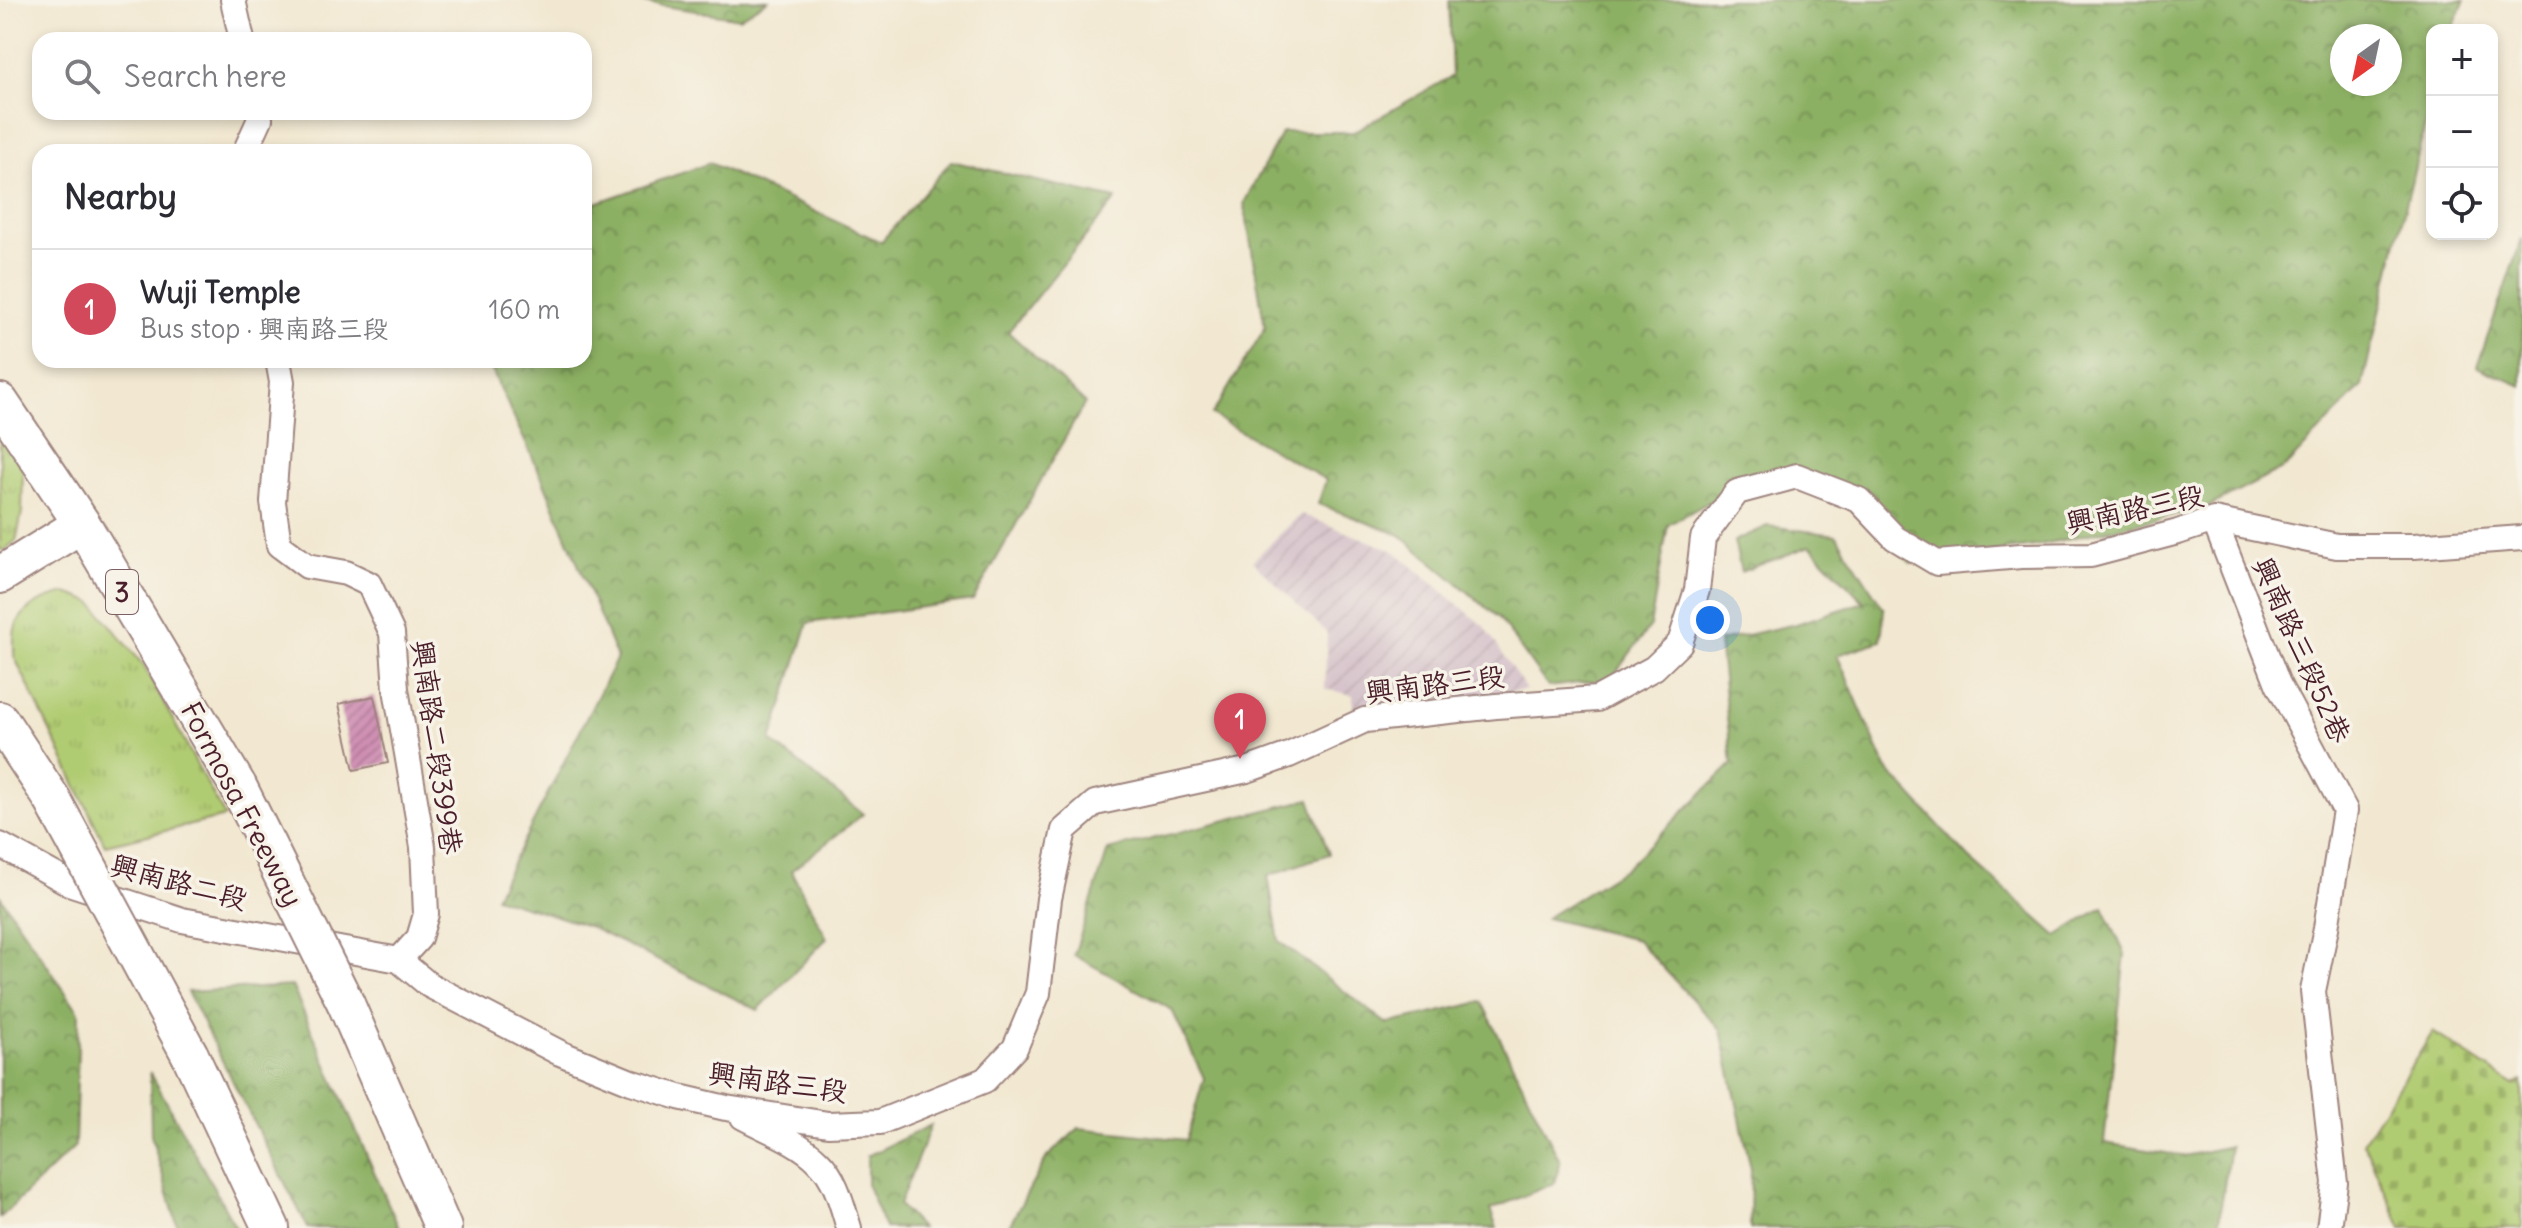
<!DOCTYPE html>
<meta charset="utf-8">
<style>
:root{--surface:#fff;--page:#f7f7f7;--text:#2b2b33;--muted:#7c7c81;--line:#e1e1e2;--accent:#d1495b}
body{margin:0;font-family:Delius,"LXGW WenKai TC",sans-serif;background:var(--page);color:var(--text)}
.controls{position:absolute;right:24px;top:24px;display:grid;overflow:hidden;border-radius:16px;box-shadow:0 4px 12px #0003}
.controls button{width:72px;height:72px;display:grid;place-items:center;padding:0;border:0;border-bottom:2px solid var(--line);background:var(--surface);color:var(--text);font:40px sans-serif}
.compass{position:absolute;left:2330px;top:24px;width:72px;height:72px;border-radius:50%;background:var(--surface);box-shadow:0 4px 12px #0003;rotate:213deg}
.you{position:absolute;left:1710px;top:620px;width:28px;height:28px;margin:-20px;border:6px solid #fff;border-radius:50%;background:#1a73e8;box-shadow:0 0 0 12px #1a73e833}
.badge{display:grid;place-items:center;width:52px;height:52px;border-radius:50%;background:var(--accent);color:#fff;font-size:26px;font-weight:700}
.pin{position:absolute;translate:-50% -66px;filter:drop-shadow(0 2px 4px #0008)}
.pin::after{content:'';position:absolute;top:42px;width:28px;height:24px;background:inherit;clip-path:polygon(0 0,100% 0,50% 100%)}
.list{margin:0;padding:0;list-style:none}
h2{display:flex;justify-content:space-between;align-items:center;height:104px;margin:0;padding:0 32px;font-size:34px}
h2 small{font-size:26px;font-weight:400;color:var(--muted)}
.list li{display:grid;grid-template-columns:52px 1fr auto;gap:24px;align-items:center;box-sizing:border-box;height:120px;padding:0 32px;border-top:2px solid var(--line)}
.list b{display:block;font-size:30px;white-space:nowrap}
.list p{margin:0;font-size:26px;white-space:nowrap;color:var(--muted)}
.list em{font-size:26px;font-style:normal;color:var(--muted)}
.icon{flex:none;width:44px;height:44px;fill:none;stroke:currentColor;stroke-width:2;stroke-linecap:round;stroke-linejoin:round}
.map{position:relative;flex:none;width:2522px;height:1228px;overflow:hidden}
.search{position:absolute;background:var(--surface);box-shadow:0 4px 12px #0003;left:32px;top:32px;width:560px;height:88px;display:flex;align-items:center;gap:20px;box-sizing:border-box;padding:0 28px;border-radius:24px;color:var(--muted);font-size:30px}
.panel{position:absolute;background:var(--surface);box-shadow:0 4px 12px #0003;left:32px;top:144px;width:560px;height:224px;border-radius:24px}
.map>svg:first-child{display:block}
</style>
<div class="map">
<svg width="2522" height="1228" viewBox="0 0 2522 1228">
<defs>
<pattern id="industrial-furrows" width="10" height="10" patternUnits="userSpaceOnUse" patternTransform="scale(2)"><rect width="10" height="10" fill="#d2bdc7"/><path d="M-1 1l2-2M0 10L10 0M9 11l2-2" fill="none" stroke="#b6a2ab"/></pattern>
<pattern id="grass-tufts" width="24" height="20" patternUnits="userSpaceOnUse" patternTransform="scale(2)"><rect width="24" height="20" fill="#b0cc72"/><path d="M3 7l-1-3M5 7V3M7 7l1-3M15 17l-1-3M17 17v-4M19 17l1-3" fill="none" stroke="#99af63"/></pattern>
<pattern id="forest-crowns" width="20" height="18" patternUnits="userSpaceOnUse" patternTransform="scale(2)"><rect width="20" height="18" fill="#8cb064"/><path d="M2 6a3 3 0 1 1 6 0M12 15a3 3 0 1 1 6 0" fill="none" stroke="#748f53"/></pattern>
<pattern id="cemetery-stones" width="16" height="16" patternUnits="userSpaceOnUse" patternTransform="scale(2)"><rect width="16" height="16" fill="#b0cc72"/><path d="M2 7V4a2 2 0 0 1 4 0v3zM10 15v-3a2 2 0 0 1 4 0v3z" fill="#99af63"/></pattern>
<pattern id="building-hatch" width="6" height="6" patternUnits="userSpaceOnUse" patternTransform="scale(2)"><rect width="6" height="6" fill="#cf8eb3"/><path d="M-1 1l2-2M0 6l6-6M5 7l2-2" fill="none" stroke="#aa7392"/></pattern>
</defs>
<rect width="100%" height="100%" fill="#f7f3e8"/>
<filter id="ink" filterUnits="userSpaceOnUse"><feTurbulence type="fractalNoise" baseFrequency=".0125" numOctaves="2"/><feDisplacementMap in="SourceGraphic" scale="16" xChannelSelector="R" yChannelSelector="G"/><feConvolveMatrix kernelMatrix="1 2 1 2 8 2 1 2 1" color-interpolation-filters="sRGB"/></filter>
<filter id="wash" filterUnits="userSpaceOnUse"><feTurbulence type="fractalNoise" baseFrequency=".006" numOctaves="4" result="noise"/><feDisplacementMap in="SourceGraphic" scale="32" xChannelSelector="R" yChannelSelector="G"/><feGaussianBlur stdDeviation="1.8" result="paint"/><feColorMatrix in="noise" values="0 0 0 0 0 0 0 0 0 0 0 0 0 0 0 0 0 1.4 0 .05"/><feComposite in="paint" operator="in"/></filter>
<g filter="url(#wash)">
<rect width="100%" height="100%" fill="#f2e8d1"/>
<path fill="url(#industrial-furrows)" d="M1301,514L1394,551L1485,627L1526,690L1353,709V695L1325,689L1327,633L1252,561Z"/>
<path fill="url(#grass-tufts)" stroke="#7d764e" stroke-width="2" d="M0,429L23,469L22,512L19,527L16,541L4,550H0Z
M67,593L92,602L144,666L225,817L105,845L14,656C14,648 13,637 15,629C22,606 46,597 67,593Z"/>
<path fill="url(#forest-crowns)" stroke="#6b6848" stroke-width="2" fill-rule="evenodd" d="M626,0H768L739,18Z
M1449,0H2465L2452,30H2432V97L2362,386L2286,467L2206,508L2035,546L1911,563L1843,501L1757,475L1668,525L1650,626L1611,679L1548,687L1499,618L1400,535L1318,504L1326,480L1212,415L1265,328L1244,203L1282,132H1353L1452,76ZM2342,36H2390V84H2342Z
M951,161L1116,199L1008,332L1085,403L973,600L808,623L771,741L863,814L791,871L827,938L758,1010L588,926L495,897L617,658L543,480L487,360H584V207L710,163L881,242Z
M2522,238V386L2477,367Z
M1768,526L1836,535L1884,609L1881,641L1837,655L1886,768L1969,858L2057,936L2103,907L2125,954L2104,1143L2184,1156L2230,1146L2218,1228H1750L1751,1169L1721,1030L1637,940L1546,918L1627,867L1732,764L1719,641L1796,624L1864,602L1810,546L1741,572L1734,541Z
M1310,799L1329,854L1268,876L1279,941L1387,1024L1482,1002L1560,1161L1555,1183L1490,1210L1497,1228H1008L1047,1157L1079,1128L1186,1140L1204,1078L1172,1010L1074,955L1108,850Z
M0,896L79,1012L75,1146L0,1218Z
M292,986L399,1228H308L187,992Z
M150,1072L236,1228H178L151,1135Z
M931,1125L899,1205L921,1228H885L867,1186V1156Z"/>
<path fill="url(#cemetery-stones)" stroke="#7d764e" stroke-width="2" d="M2433,1032L2514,1085L2522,1081V1228H2402L2363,1142Z"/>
<g id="blocks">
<path fill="url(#building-hatch)" d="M374,696L388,763L354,770L339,704Z"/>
</g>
</g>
<g filter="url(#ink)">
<use href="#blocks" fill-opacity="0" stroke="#9e847e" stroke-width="2"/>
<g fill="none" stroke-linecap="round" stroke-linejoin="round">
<defs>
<path id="minor" d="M233,0L242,40
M245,152L260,119L258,112
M278,360L282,382L273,502L279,545L307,566L346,573L369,584L392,633L396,689L423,847L426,914L419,938L399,960
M2214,520L2278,684L2345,810L2326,928L2313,991L2335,1183L2329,1228
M0,845L69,883L182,920L399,960L429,985L560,1053L631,1082L679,1097L726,1108L828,1124L880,1122L985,1080L1015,1048L1038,993L1049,899L1064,830L1095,803L1247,770L1289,755L1365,720L1496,706L1597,699L1654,668L1680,643L1697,590L1703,538L1737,492L1797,476L1859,500L1895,538L1937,563L2021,556L2091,555L2178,532L2214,520L2337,546H2414L2522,538
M743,1117C767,1130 798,1141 818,1161C836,1178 842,1205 849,1228"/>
<path id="highway" d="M0,402L82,524L238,786
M0,575L82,524
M0,720L52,799
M346,1004L443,1228
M190,1055L271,1228"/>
</defs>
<use href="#minor" stroke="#9e847e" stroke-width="28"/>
<use href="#highway" stroke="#9e847e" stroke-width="40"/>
<use href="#minor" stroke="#fff" stroke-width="24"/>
<use href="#highway" stroke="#fff" stroke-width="36"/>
<defs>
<path id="highway-bridge" d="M238,786L346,1004
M52,799L190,1055"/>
</defs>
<use href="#highway-bridge" stroke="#9e847e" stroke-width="40" stroke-linecap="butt"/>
<use href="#highway-bridge" stroke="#fff" stroke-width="36"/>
</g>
</g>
<g text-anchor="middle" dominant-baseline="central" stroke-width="7" stroke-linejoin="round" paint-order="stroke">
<rect fill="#f7f3e8" stroke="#7e5f64" stroke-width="2" x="106" y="570" width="32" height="44" rx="6"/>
<g font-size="26" font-weight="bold" fill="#4a1f2b">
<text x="122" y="592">3</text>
</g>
<g font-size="28" fill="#4a1f2b" stroke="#f7f3e8">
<text transform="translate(2135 509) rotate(-12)">興南路三段</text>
<text transform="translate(2302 650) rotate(66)">興南路三段52巷</text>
<text transform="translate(1435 684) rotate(-7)">興南路三段</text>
<text transform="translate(437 747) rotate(82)">興南路二段399巷</text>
<text transform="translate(242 804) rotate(62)">Formosa Freeway</text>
<text transform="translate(179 882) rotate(15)">興南路二段</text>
<text transform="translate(778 1082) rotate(8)">興南路三段</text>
</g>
</g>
</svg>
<div class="controls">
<button>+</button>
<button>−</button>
<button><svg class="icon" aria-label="locate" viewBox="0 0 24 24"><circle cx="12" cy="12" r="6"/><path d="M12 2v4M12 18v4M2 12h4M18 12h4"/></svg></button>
</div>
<svg class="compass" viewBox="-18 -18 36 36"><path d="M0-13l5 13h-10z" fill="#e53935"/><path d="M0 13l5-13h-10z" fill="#7c7c81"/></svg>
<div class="you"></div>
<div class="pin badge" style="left:1240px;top:759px">1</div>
<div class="search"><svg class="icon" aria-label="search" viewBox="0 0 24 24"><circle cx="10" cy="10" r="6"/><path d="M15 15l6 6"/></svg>Search here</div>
<section class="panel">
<h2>Nearby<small></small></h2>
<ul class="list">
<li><span class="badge">1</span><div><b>Wuji Temple</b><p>Bus stop · 興南路三段</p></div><em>160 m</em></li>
</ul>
</section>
</div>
